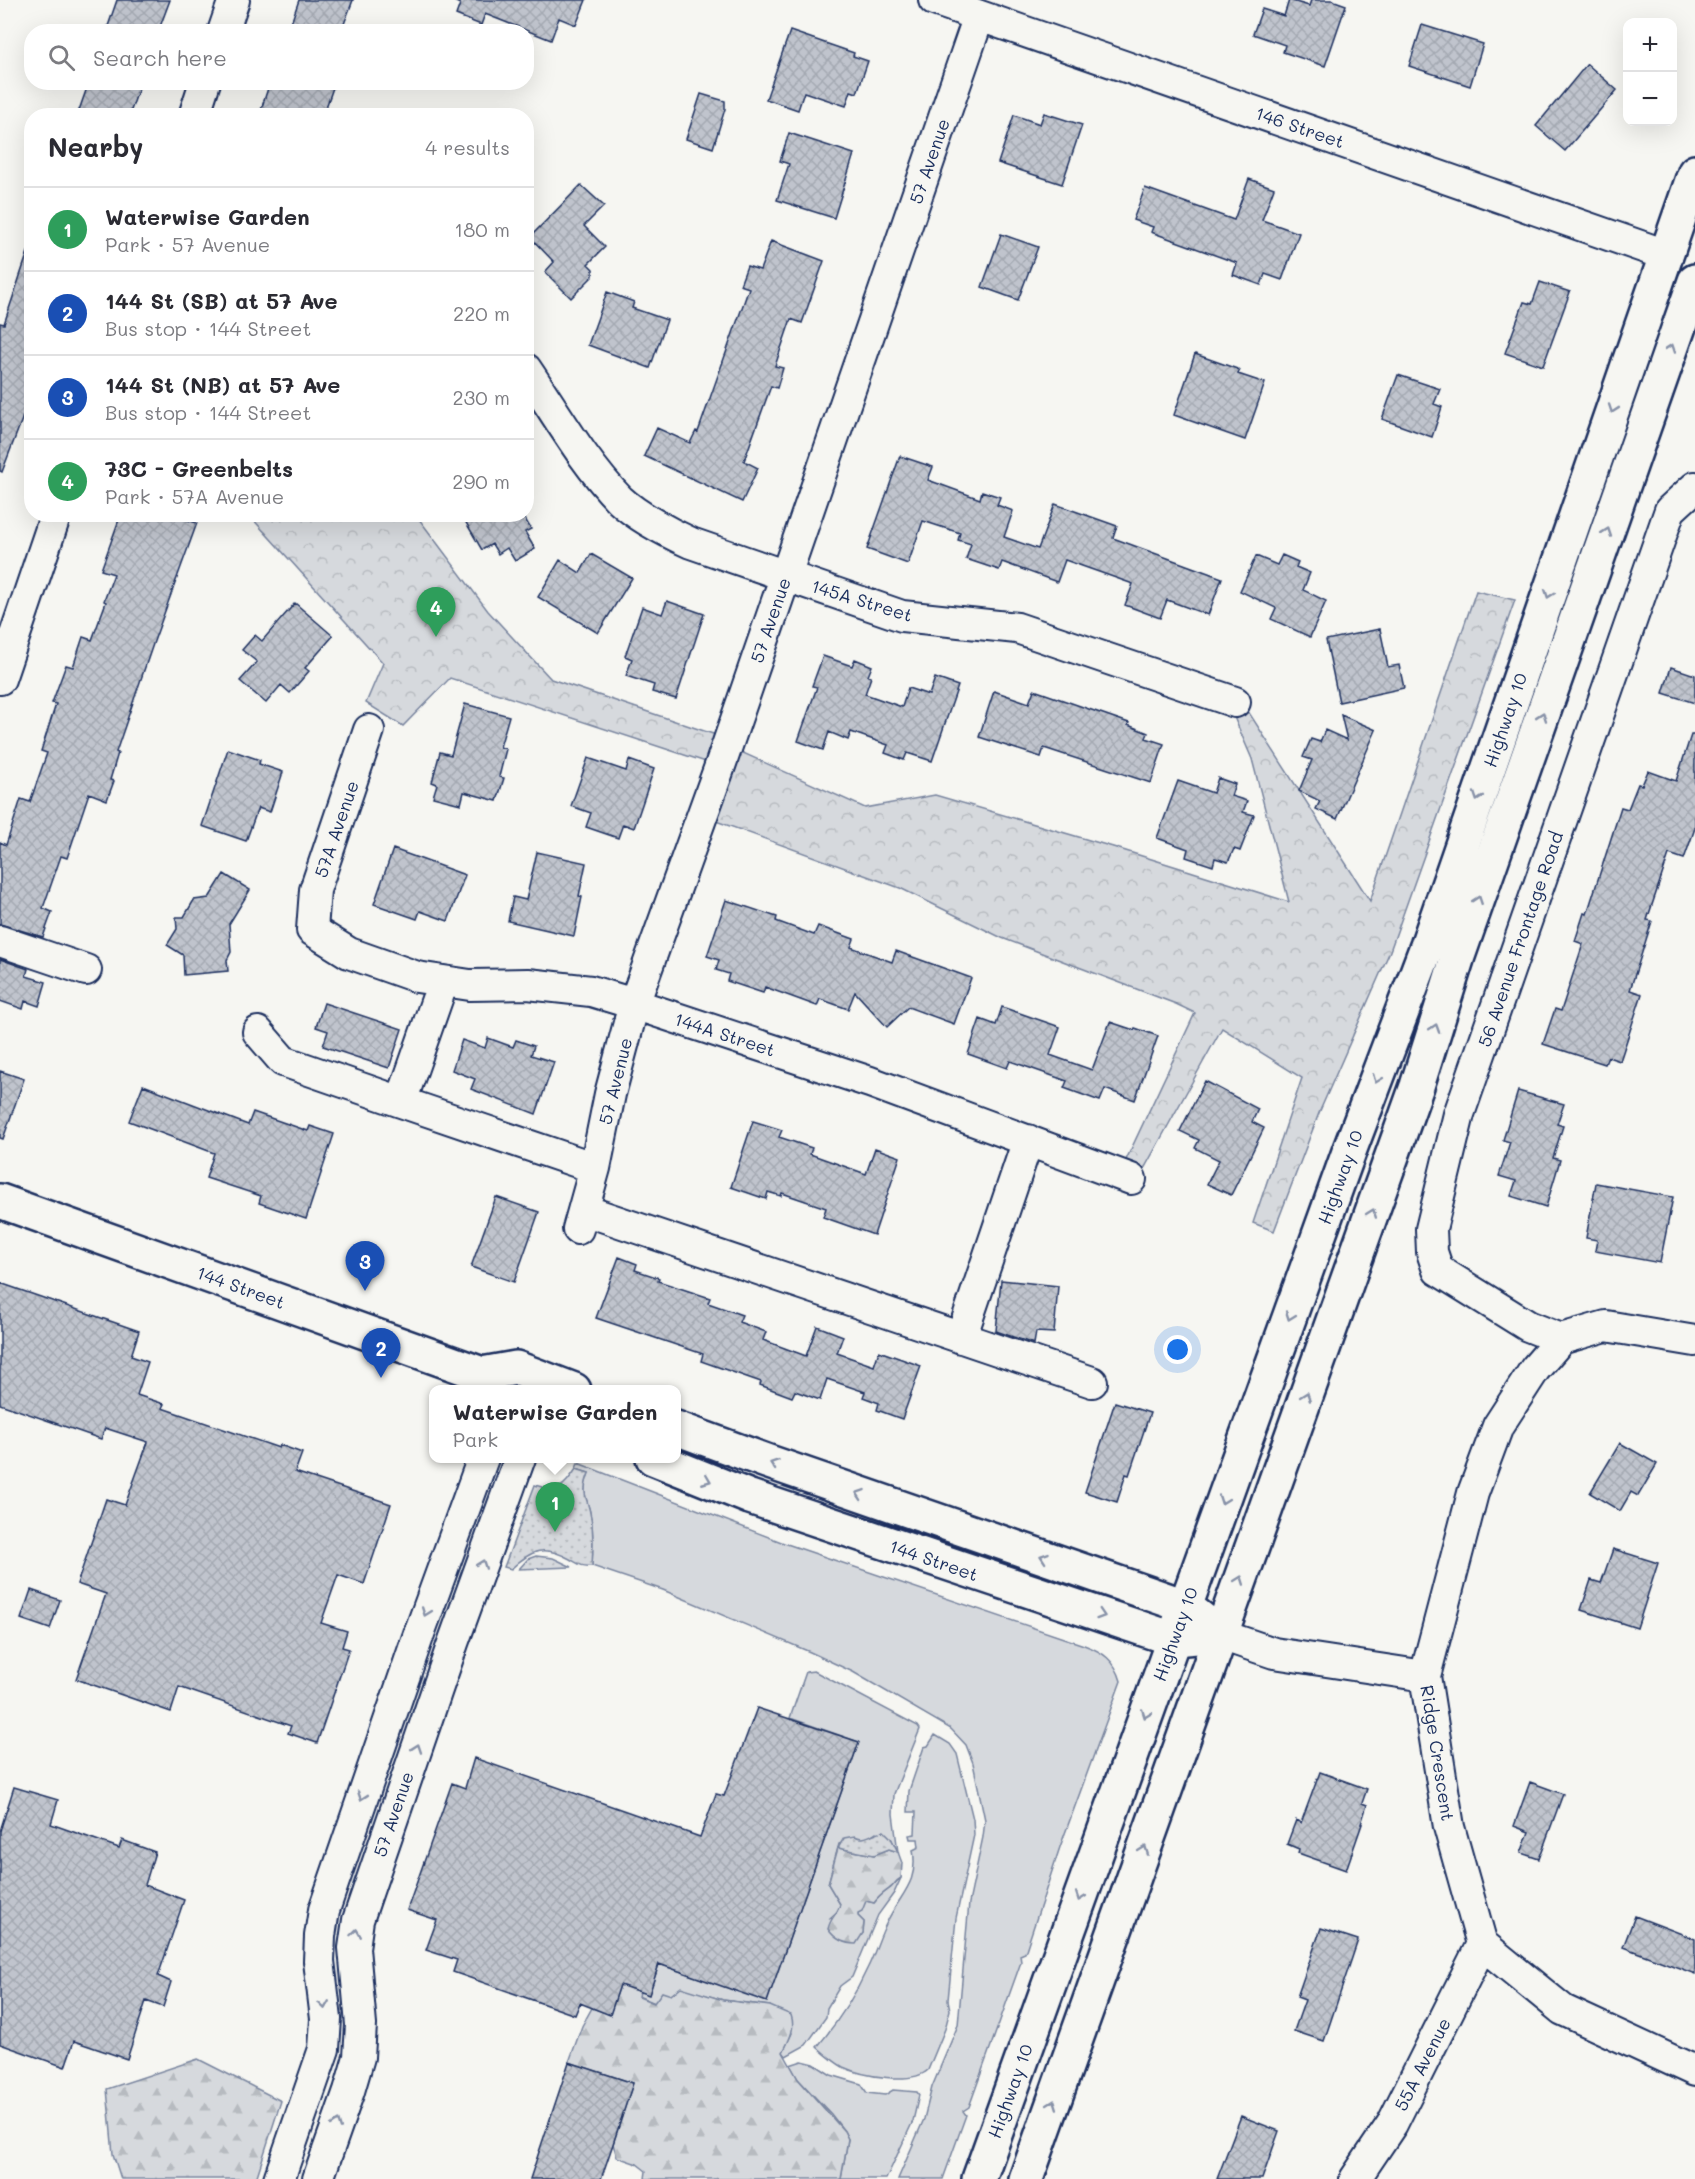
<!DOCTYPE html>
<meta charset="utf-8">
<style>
:root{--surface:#fff;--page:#f7f7f7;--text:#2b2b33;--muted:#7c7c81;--line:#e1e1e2;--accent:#d1495b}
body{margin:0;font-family:Mali,sans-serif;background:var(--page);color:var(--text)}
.controls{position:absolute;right:18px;top:18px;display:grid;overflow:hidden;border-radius:12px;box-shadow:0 6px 24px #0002}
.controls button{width:54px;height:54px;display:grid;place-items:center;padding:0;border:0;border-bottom:2px solid var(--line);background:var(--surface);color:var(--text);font:30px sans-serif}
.you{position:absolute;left:1178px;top:1350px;width:21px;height:21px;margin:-15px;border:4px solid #fff;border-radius:50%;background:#1a73e8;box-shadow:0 0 0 9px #1a73e833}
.badge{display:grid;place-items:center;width:39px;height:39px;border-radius:50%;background:var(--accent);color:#fff;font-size:20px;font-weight:700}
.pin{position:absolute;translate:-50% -50px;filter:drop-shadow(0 2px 3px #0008)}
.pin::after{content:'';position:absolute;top:32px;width:21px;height:18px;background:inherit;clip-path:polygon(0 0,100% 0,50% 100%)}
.popup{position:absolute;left:429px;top:1385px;width:252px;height:78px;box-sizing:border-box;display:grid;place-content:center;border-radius:12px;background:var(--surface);filter:drop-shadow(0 2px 4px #0005);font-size:20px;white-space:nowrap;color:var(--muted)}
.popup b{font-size:22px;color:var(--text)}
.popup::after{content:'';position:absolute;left:50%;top:100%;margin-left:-12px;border:12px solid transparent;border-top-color:var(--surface)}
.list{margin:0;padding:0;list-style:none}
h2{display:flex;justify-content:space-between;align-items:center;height:78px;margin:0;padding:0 24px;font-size:26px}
h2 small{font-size:20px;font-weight:400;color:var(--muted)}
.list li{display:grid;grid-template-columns:39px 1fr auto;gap:18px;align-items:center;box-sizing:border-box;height:84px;padding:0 24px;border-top:2px solid var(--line)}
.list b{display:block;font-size:22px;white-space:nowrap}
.list p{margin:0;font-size:20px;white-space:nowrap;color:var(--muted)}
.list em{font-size:20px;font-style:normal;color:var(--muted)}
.icon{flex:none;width:33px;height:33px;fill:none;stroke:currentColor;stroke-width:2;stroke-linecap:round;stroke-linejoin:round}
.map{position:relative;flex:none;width:1695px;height:2179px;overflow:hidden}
.search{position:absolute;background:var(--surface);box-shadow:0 6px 24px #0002;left:24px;top:24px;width:510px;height:66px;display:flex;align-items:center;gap:15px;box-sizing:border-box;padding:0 21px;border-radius:24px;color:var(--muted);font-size:22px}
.panel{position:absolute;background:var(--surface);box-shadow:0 6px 24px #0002;left:24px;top:108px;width:510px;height:414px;border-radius:24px}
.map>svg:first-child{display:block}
</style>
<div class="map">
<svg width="1695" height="2179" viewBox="0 0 1695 2179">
<defs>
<pattern id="forest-firs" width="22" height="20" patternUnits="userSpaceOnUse" patternTransform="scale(1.5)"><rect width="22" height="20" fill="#d6d9dd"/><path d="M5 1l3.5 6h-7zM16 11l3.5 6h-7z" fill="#b7bbc0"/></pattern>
<pattern id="park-crowns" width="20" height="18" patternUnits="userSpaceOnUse" patternTransform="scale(1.5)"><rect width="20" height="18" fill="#d6d9dd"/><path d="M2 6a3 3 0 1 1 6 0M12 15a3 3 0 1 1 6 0" fill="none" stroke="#b7bbc0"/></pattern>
<pattern id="garden-dots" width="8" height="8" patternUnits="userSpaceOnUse" patternTransform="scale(1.5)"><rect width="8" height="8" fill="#d6d9dd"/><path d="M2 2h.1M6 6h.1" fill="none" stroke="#b7bbc0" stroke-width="1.8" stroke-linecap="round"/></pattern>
<pattern id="building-cross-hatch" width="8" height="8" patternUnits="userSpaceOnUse" patternTransform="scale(1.5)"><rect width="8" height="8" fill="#c0c4cd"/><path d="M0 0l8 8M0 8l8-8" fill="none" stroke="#a4a9b2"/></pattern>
</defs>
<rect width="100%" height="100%" fill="#f6f6f2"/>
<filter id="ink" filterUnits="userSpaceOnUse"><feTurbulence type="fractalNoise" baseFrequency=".0167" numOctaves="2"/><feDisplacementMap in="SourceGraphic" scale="12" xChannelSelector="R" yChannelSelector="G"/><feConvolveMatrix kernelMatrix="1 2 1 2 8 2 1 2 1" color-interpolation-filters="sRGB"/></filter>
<g filter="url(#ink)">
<path fill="#d6d9dd" stroke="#78849e" stroke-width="1.5" d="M578,1463L784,1543L1084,1645C1103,1652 1115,1660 1121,1681L1060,1847L1025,1953L1020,1955L1021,1962L969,2107L963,2111L966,2115L943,2179H898L924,2119L932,2087L958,2025L969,1903L983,1837L985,1820L973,1763L966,1745L951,1729L853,1672L810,1652L663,1590L592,1566C593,1550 594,1534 591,1518C588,1497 580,1496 589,1473L576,1469Z
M814,1671L918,1726L920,1729L894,1794L893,1814L898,1852L891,1838L876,1832L867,1838L839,1844L828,1884L840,1904L839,1910L830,1918L863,1933L864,1922L858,1916V1913L866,1901L874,1903C879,1896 882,1894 889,1889C894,1886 895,1881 901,1878L894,1893L878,1915L852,1977L840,1986L827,2008L826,2017L806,2045L786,2056L783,2052L792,2033L770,2006L723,2000L681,1988L671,1995L655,2003L638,1996L640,1991L649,1994L659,1964L767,2001L859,1742L790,1718L806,1672Z
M935,1735L950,1744L957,1754L973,1819L974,1835L956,1918L948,2000L950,2010L945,2029L928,2070C912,2085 862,2076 843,2067C834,2062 825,2054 817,2047C837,2023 854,1998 867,1969C875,1954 879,1937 887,1922C900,1894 919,1884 913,1850L919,1847L918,1839H910L909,1835L915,1834L916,1812H908L909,1791L924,1747L928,1746Z
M802,2061L814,2064L831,2075L861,2084L867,2093L885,2095L893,2090L917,2092L919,2095L913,2121L886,2179H841L848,2139L844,2131L831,2114L798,2079L790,2065Z"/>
<path fill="url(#forest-firs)" stroke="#78849e" stroke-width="1.5" d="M838,1848L874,1855L889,1849L898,1852L902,1863L901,1878C895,1881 894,1886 889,1889C882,1894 879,1896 874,1903L866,1901L862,1911L858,1913V1916L864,1922L863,1933L856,1944C844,1944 834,1938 828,1929C831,1916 838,1914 840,1904L828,1884Z
M620,1985L640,1991L639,1997L654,2003L662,1992L671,1995L681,1987L723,2000L770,2006L791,2015C796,2029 789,2040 783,2052L798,2079L844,2131L848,2139L841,2179H645L646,2171L637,2164L617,2157L613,2144L633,2083L569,2062L582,2026L592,2008L610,2014Z
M198,2059L281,2101L256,2179H121L113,2154L107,2089Z"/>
<path fill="url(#park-crowns)" stroke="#78849e" stroke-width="1.5" d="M245,515H416L488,611L551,679L722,737L712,764L450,678L403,726L366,703L383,663L250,516Z
M1476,591L1515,600L1390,951L1319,1113L1274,1231L1253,1223L1302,1078L1222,1028L1144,1169L1126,1160L1195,1013L1176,1004L1002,938L900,888L705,817L730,747L865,808L935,795L1113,847L1289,902L1252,759L1231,710L1246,708L1370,901Z"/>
<path fill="url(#garden-dots)" stroke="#78849e" stroke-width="1.5" d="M576,1469L589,1473C580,1496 588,1496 591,1518C594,1534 593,1550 592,1566C581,1567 579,1564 570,1559C544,1545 532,1549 511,1569L504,1567L535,1485C559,1493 562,1489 576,1469Z
M536,1556L553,1558L572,1567L519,1569L528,1559Z
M884,1831L891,1838L898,1852L889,1849L874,1855L838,1848L844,1838L855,1836C865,1842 873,1832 884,1831Z"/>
<path fill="url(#building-cross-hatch)" stroke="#1b2f5e" stroke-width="1.5" d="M117,0H170L158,32H106Z
M299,0H353L341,32H288Z
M452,0H586L576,25L559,18L551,40L485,14L481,25L456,15L460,4Z
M1289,0L1309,6L1311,0H1332L1346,5L1325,66L1283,52L1285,45L1253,34L1262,9L1284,16Z
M1422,25L1483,44L1470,86L1409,66Z
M790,31L854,53L853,56L868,61L857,93L851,91L846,106L804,92L798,110L766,99Z
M1587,64L1617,90L1565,151L1536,126Z
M89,82H141L129,116H77Z
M270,82H335L323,116H259Z
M701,94L725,101V109L713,148L686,139Z
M1044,113L1082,125L1062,184L998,163L1014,115L1040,124Z
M789,133L854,154L834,218L777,200L789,164L780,161Z
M1249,179L1274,188L1262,220L1299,233L1282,280L1265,274L1261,285L1233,275L1237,263L1151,232L1153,227L1133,220L1145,188L1234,220Z
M581,185L604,206L584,226L605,247L588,264L593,269V276L571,298L545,272L554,262L530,237Z
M1001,234L1038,247L1018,300L982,287Z
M771,241L824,261L802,323L791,319L775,366L783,368L777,388L771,386L744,461L758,468L742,502L644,456L657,428L690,443L696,431L698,432L749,288L740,285L747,266L760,270Z
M28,252L32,253V393L2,472L0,471V323L4,324Z
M1540,282L1570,292L1543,366L1505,353L1524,302L1532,304Z
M607,292L634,302L632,308L667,320L650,368L588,345Z
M1195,354L1240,370L1238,374L1265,383L1245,440L1174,415Z
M1398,375L1440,389L1434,404L1442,407L1432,437L1382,419Z
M900,456L933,467L928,480L980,499L982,491L1000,497L997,505L1013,511L1004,537L1038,549L1055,504L1117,526L1113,538L1222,578L1208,615L1167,600L1160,618L1125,605L1133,584L1065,560L1057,582L1002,562L999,570L966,559L971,544L958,540L960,533L923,521L908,564L867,549Z
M121,514H184L182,518L197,523L153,644L116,752L118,753L110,780L114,781L107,800L89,793L67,858L61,856L43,908L52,912L43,937L0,924V842L6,845L21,799L30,802L47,753L41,751L56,704L52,703L66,665L73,667L83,637L92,640L106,602L104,601L114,574L101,570Z
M461,514H522L531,529L525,532L535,549L515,561L507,548L498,554L492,544L482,550Z
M591,554L632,578L598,633L538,597L560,560L580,573Z
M1282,555L1298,562L1296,567L1310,573L1303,590L1326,601L1310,637L1271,619L1276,608L1240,591L1256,556L1277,565Z
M667,601L704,614L676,699L652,692L654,685L626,676L632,659L625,656L642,607L662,614Z
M295,603L333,636L305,668L309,671L290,693L281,685L266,703L240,681L257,662L242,650L255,635L262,641Z
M1380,629L1388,667L1399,665L1404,688L1339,702L1326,640Z
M823,656L852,666L855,659L872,666L868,676L871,677L865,694L902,707L908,688L929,695L935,678L958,686L932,761L907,753L904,760L885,753L888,745L851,732L848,740L829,732L823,750L798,741L817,687L812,686Z
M1671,667L1695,675V703L1663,693Z
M1034,690L1129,723L1128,725L1148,733L1146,738L1164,744L1151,783L1044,748L1041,757L979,737L994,691L1029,703Z
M465,704L509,716L500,747L506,749L499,777L504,778L497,801L464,792L461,804L433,797L437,784L432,782L440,752L451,755Z
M1341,715L1376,730L1337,819L1316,809L1320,801L1299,791L1312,760L1303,757L1311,739L1320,742L1325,730L1347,740Z
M1691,735H1695V828L1684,859L1669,854L1647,920L1652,921L1630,990L1642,994L1620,1061L1608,1057L1605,1064L1543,1044L1555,1009L1561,1011L1583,944L1575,941L1584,913L1587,914L1621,807L1628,809L1638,784L1642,785L1648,771L1676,781Z
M228,749L260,760L259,764L283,772L270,812L258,808L246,841L202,826Z
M588,758L626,771L629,760L654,769L634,828L623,824L618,838L586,827L591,813L571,806Z
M1218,778L1235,784L1231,796L1247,801L1243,812L1254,815L1240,851L1234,849L1228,862L1215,858L1213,866L1186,857L1188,849L1157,838L1178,781L1213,793Z
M393,849L465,875L448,921L420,911L417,919L374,904Z
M537,852L586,863L579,896L582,897L574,936L508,921L513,897L526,900Z
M224,874L250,890L229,924L231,952L227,960L228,971L184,975L183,955L167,945L177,929L176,917H184L194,900L209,898Z
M726,900L777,917L776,921L814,935L818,926L854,939L851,947L892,962L896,951L971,978L954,1024L908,1007L887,1027L855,992L848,1009L820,999L817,1006L765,987L763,993L727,981L729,974L716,970L719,960L707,956Z
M0,959L28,969L26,976L46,982L39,1006L25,1001L23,1009L0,1001Z
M324,1003L402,1029L389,1068L323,1046L328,1031L316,1027Z
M1002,1007L1060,1027L1050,1055L1092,1070L1110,1022L1134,1030L1135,1028L1158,1036L1135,1100L1105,1089L1100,1101L1064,1088L1067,1081L1010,1061L1007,1068L968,1054L980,1019L996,1025Z
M488,1038L513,1047L516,1040L534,1046L531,1055L554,1062L536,1114L471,1089L475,1079L452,1070L462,1040L485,1048Z
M0,1071L24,1079L3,1139L0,1138Z
M1205,1081L1258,1109L1252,1122L1264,1128L1231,1195L1207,1184L1219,1160L1195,1148L1199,1140L1180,1131Z
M143,1085L248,1125L253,1112L308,1131L310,1126L334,1134L306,1219L259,1203L261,1196L206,1178L214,1153L129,1121Z
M1518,1091L1564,1104L1557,1124L1563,1126L1553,1158L1560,1160L1546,1207L1511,1196L1516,1181L1499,1176L1510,1142L1503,1140Z
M753,1121L782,1130L779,1137L812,1148L810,1154L866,1174L875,1148L900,1157L874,1235L823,1217L826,1208L782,1193L781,1196L768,1192L766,1199L731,1187Z
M1596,1183L1673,1197L1660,1263L1595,1251L1597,1240L1586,1238Z
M496,1197L539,1212L514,1282L471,1267Z
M619,1257L637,1264L635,1270L659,1278L658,1281L710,1298L708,1303L742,1315L739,1322L766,1332L763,1340L806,1356L817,1326L843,1336L837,1353L874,1366L879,1351L921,1366L902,1419L877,1410L879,1403L863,1397L865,1392L827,1379L820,1400L795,1391L792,1397L760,1385L761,1382L701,1361L703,1354L596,1318Z
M1001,1280L1058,1286L1054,1333L1036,1332L1034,1344L996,1331Z
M0,1283L139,1331L131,1356L148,1362L137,1395L164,1404L162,1408L279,1448L280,1445L302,1453L295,1472L391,1504L364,1584L338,1575L321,1623L347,1631L342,1647L349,1649L317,1743L288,1733L291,1726L179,1687L171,1712L76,1679L106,1594L77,1584L106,1499L125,1505L148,1442L105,1428L101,1439L0,1404Z
M1115,1402L1150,1413L1129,1475L1126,1474L1117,1502L1085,1492Z
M1620,1443L1657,1464L1638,1496L1631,1492L1620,1511L1590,1493Z
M1613,1549L1658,1563L1637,1628L1581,1610L1591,1580L1601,1583Z
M31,1590L60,1600L50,1629L21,1619Z
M757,1708L859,1742L767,2002L659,1964L649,1995L620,1985L610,2015L580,2003L575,2015L453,1972L457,1960L426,1950L437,1920L407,1910L452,1783L465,1788L474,1758L700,1837L716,1794L724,1796Z
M1320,1772L1367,1789L1362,1803L1367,1805L1361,1824H1362L1346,1870L1298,1853L1299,1849L1287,1844L1296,1820L1301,1823Z
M1530,1782L1563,1794L1539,1859L1521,1853L1529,1832L1514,1826Z
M14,1787L58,1800L51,1824L119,1848L122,1840L155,1852L145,1885L184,1900L158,1976L171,1982L163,2007L146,2001L127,2059L74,2041L65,2067L0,2044V1831Z
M1635,1916L1695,1939V1974L1623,1947Z
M1321,1928L1358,1940L1324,2041L1294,2031L1305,2000L1297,1997Z
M569,2062L633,2083L613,2144L601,2179H530Z
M1241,2116L1279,2131L1262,2179H1217Z"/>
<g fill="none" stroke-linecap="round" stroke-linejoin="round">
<defs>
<path id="minor" d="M934,0L1666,255
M223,32L234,0
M194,116L205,82
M526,369C556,413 583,462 620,500C637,516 669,533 691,543L902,616L1017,628L1235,702
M0,679L56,514
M369,730L315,890L312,930L349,953L417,977L470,985L528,984L591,991L634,1004L870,1082L1131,1179
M0,941L86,970
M258,1032L283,1061L401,1102L443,982
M401,1102L595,1168
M584,1210L1092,1382
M578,1229L595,1168L610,1094L634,1004L720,766L979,16
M961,1338L1028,1140
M1561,1339L1528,1326L1438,1270L1432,1252L1431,1229L1459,1114L1670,510L1695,487
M1561,1339L1535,1369L1498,1426L1473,1493L1425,1676L1449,1827L1482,1944L1563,2010L1695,2071
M1561,1339L1606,1326L1695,1341
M1221,1635L1274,1653L1425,1676
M279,2179L324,2049L326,2019L319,1961L320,1936L324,1910L420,1631L483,1458
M318,2179L349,2091L359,2057L361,2025L354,1948L358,1920L453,1643L520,1458
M1355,2179L1392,2124L1482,1944"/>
<path id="major" d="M0,1201L482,1374L516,1368L574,1390
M676,1428L766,1461L1185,1606L1208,1624
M653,1458L750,1497L1173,1639L1221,1635"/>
<path id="highway" d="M979,2179L1350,1149L1427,946L1695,172
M1026,2179L1417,1086L1458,956L1695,281"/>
</defs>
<use href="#minor" stroke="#1b2f5e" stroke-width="34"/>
<use href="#major" stroke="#1b2f5e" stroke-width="38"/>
<use href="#highway" stroke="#1b2f5e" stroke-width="38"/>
<use href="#minor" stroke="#f6f6f2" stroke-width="30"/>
<use href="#major" stroke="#f6f6f2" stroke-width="33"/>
<use href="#highway" stroke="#f6f6f2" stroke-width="33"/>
</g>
<defs><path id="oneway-chevron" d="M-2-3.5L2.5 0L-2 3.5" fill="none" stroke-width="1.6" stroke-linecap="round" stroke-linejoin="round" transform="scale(1.5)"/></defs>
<g stroke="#8892a8">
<use href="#oneway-chevron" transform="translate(1671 348) rotate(-71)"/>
<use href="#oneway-chevron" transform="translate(1613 409) rotate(109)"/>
<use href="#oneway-chevron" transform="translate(1607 532) rotate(-71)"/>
<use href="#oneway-chevron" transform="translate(1549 594) rotate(109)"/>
<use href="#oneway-chevron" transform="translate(1542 716) rotate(-71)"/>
<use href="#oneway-chevron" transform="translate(1478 797) rotate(109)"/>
<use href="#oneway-chevron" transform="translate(1478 900) rotate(-71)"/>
<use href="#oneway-chevron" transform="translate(1435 1028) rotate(-72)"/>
<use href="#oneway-chevron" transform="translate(1377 1079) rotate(111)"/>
<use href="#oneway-chevron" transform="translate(1372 1213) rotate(-70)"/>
<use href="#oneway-chevron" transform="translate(1290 1316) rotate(110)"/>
<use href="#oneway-chevron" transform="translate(1306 1396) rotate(-70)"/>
<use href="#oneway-chevron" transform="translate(774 1464) rotate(-161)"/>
<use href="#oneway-chevron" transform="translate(707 1480) rotate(22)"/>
<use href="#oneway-chevron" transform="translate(860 1494) rotate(-161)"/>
<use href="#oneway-chevron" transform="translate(1223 1500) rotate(110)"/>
<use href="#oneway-chevron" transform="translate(1044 1557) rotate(-161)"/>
<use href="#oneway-chevron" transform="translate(482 1564) rotate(-70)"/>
<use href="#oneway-chevron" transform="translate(1240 1580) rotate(-70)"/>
<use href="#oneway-chevron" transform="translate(426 1612) rotate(110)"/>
<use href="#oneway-chevron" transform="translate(1101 1615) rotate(18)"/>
<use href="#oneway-chevron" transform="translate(1146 1714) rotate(110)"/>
<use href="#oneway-chevron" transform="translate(417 1748) rotate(-71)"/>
<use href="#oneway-chevron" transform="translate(362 1796) rotate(109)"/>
<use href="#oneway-chevron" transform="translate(1144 1850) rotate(-70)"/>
<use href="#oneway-chevron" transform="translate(1080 1897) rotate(110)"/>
<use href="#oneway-chevron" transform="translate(356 1933) rotate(-82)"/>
<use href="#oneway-chevron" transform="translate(324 2005) rotate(82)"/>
<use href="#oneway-chevron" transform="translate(1053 2104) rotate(-70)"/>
<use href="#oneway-chevron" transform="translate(337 2124) rotate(-70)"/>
</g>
</g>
<g text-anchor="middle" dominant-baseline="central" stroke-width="4.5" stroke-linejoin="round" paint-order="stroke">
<g font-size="18" fill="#1b2f5e" stroke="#f6f6f2">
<text transform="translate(1300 127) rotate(19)">146 Street</text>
<text transform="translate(929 161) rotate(-71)">57 Avenue</text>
<text transform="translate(862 600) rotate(17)">145A Street</text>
<text transform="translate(770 620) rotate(-71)">57 Avenue</text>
<text transform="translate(1505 720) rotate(-71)">Highway 10</text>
<text transform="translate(336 829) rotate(-71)">57A Avenue</text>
<text transform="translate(1520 939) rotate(-71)">56 Avenue Frontage Road</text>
<text transform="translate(725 1034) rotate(18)">144A Street</text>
<text transform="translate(615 1081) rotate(-76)">57 Avenue</text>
<text transform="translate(1340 1177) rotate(-70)">Highway 10</text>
<text transform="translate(241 1287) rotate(20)">144 Street</text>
<text transform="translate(934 1560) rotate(19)">144 Street</text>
<text transform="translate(1175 1634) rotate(-70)">Highway 10</text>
<text transform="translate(1438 1753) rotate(81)">Ridge Crescent</text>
<text transform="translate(393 1814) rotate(-71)">57 Avenue</text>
<text transform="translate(1422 2064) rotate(-63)">55A Avenue</text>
<text transform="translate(1010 2091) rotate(-70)">Highway 10</text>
</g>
</g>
</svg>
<div class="controls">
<button>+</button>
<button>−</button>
</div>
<div class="you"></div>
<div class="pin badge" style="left:555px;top:1532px;background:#2e9e5b">1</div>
<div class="popup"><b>Waterwise Garden</b>Park</div>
<div class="pin badge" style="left:381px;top:1378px;background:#1a4fb4">2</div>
<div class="pin badge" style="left:365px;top:1291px;background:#1a4fb4">3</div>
<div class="pin badge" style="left:436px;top:637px;background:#2e9e5b">4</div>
<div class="search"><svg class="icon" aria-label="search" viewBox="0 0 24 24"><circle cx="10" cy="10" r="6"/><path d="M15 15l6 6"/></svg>Search here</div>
<section class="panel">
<h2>Nearby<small>4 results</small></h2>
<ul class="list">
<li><span class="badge" style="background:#2e9e5b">1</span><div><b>Waterwise Garden</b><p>Park · 57 Avenue</p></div><em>180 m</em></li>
<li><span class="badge" style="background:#1a4fb4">2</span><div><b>144 St (SB) at 57 Ave</b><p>Bus stop · 144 Street</p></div><em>220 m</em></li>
<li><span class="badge" style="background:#1a4fb4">3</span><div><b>144 St (NB) at 57 Ave</b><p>Bus stop · 144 Street</p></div><em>230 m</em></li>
<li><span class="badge" style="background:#2e9e5b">4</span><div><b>73C - Greenbelts</b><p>Park · 57A Avenue</p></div><em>290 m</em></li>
</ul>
</section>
</div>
